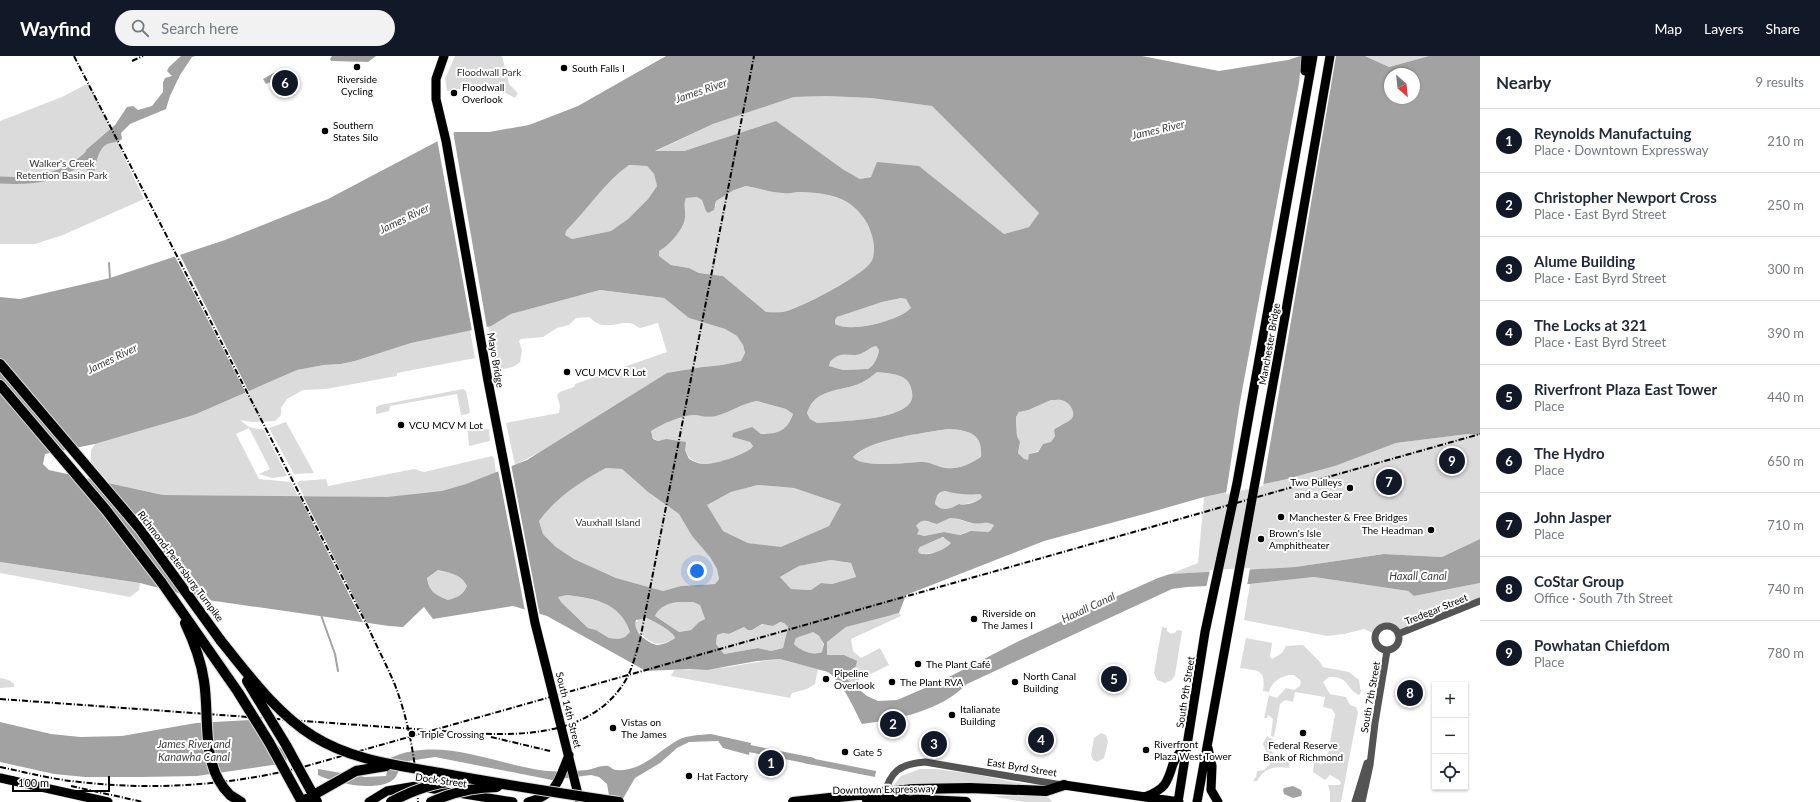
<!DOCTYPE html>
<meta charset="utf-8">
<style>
:root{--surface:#fff;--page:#f2f2f3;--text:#1f2937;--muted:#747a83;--line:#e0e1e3;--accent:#111827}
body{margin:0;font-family:Lato,sans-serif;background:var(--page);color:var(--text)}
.controls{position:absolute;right:12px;bottom:12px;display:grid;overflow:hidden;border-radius:0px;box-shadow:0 1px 3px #0004}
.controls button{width:36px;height:36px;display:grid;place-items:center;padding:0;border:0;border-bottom:1px solid var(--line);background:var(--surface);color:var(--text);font:20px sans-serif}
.compass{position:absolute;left:1384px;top:12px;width:36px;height:36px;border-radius:50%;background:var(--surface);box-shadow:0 1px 3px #0004;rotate:153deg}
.scale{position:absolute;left:12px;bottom:10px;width:98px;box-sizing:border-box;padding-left:4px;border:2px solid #000;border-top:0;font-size:11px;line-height:14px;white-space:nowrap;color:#000;-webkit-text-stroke:3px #fff;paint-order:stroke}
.you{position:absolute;left:697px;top:515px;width:14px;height:14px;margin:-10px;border:3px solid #fff;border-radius:50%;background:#1a73e8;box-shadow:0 0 0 6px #1a73e833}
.badge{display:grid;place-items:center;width:26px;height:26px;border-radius:50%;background:var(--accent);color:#fff;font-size:13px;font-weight:700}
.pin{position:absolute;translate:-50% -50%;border:2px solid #fff;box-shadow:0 1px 4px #0006}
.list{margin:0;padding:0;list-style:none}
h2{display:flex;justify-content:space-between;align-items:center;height:52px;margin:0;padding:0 16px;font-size:17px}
h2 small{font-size:13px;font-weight:400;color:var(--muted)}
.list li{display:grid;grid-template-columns:26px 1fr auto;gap:12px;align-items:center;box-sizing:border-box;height:64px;padding:0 16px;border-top:1px solid var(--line)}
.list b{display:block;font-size:15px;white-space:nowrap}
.list p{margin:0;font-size:13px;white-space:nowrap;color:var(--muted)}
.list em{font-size:13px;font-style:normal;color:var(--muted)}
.icon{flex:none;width:22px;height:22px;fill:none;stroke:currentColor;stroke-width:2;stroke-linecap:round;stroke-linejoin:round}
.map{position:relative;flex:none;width:1480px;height:746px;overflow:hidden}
header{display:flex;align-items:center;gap:24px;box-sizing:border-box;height:56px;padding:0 20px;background:var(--accent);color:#fff}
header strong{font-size:19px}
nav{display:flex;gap:22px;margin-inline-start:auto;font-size:14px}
.search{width:280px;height:36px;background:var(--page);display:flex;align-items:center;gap:10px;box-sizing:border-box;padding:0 14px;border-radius:22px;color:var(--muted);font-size:15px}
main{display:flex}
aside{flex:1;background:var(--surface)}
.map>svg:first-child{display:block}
</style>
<header>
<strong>Wayfind</strong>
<div class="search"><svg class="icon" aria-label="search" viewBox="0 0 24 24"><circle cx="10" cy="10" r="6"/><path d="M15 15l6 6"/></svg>Search here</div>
<nav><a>Map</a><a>Layers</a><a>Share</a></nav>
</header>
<main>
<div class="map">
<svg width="1480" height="746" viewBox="0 0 1480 746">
<rect width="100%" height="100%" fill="#fff"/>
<path fill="#dbdbdb" d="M455,0H502L509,28L518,37L515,42C490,27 474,31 447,35L445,23Z
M1365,0H1429L1389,11Z
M89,27L144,143L63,179L35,188H0V65L62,41Z
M826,40L871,42L932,50L1039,157L1029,171L1004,178L919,110L860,123L844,114L776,65L684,95L654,96L713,68L794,41Z
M629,109L647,110L654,118L657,130L648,143L628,163L611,175L572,183L564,179L566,175C588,153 604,127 629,109Z
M746,130C758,132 770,136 782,137C787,138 792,137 797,136C812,136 834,138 847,146C858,153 868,165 871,177C874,185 876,199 871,206C862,220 804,250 787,255C781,257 773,256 766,256L723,220L699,217L689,212L671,209L659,200V195C669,190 685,172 685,161C686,153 683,150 686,142L697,141L716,150V145L734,134Z
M600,234L664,242L689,262L725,273L737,280L743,289L745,298L741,305L722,309L703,311L515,409L506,367L559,357L560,350L557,339L560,336L574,331L575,328L667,296L658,267L640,272C636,270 633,267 628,267C613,267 603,275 589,261L576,262L569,269L557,272L543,281L521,283L519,285L522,294L520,306C514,312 503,315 495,311L488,270L511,258Z
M901,242L906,243L911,252C898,265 852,277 835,268V264L837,261L882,246Z
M470,274L475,302L397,317V320L326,333L303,334L287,343L281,352V359L275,365L252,366L240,364L249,371L264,374L287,420L272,422L259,418L270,413L249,372L236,378L259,423L291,426L298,440L163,439L109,427L91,406V394L95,388L194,359L297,314L324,309L341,308L355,305L411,287Z
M876,290L879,294C878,301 874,310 868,313L843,314L829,310L830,306C842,292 850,301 862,297C868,296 870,291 876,290Z
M877,316C888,317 906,318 910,329C912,335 914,341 910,347C896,365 839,365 817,367L810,363L807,357C816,331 841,336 861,327C867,324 872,320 877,316Z
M463,333L466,335L470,356L468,358L461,359L457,338L390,350L389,355L376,358V351L380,349Z
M1051,344C1056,344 1060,343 1064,345C1070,347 1077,357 1071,363C1068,367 1061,369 1057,371L1055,379L1051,387L1043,388L1038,395L1029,398L1028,404H1024L1018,397L1020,386L1017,380L1016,367V361L1019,356Z
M757,345L786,353L793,358C790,368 783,376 772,378L733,377L732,381L750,386L753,390C749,398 716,408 706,408C701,408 695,405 690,403L685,394L666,383L658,385L653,382L651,375C663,368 681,359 695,359C703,359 707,362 716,360C731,356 743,347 757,345Z
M286,366L314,417L294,418L269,372Z
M467,367L476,374L489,373L490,385L469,390Z
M948,373C968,374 983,377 981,401C971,407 959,414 946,412C938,411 931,406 923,406C908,406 862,413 853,401C875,381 920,378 948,373Z
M1468,378L1480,379V483L1442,501L1384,498L1295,511L1170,518L1198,507L1204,441L1283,424L1335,410L1396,387Z
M492,400L494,402L496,417C478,423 460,432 441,436C396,444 350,441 304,440L297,427L300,425L326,423L328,430L414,413L424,416Z
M606,412L622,413L648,436L679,458L692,480L710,501L717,513L719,523L715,528L681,530L663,535L616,522L574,503L556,491L543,478L539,465C556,442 581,425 606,412Z
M758,429L794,432L841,448L829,470L781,492L748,487L723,475L706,449L731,436Z
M942,435L980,438L982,441L977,445L966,448H959L952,453H942L935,449L936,442Z
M950,462C958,462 964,466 972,467C981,468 985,464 994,469L991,474L988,476H967L960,479L944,476L924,480L917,478L916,470C924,461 928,466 937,468Z
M941,482H946L951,486L950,488L939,496L925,498L919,497L918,494L920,491Z
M831,504L851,507L856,521L832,528L821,527L811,534L791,533L780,521L799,510Z
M0,506L140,527L139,534L130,541L0,517Z
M438,514C451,517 461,518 467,530C463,539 458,541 448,544C436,539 429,536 427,522Z
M1314,521L1408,535L1414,540L1480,527V544L1397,576C1390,568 1380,569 1375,578L1364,573L1344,578L1327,580L1244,564L1250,528Z
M567,539C581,541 607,545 618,554C624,559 627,569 630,576L625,581L618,583L609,582L596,574L588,572L561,546L557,540Z
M680,546H693L700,549L705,563L699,566L691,574L679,576L655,560C659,550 669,546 680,546Z
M900,557L901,560L851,583L853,595L861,602L880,592L889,609L851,628L845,622L851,602L844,599L827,600V586L846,571L888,558L892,559Z
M639,563C645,562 651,562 656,565C661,568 674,577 675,582C657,593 650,587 636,573L635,567Z
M779,566L784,567L788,571L783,592L771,595L758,592L724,598L716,588L717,579L723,577L729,578L744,571L748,574H752L763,568L773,570Z
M1162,571L1167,572V575L1171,578L1175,577L1177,574L1182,575L1175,619L1172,624L1165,627L1157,624L1154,617Z
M811,576H813C821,581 826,586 822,596C813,600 801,595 794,588L796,582Z
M1246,582L1272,587L1270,601L1272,603L1282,597L1286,590L1303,589L1319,605L1323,611L1349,616L1359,624L1361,636L1359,639C1346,633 1350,620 1329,621L1323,626L1330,638L1346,641L1350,649L1356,651L1358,656L1341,746H1330V736L1328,729H1339L1341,727L1339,724L1330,719L1325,724L1313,716L1314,706L1322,708L1327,704L1335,658L1332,653L1323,651L1325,641L1295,636L1293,646L1285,644L1280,648L1274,681L1271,680L1273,663L1268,659L1267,662H1264L1269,639L1277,642L1286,632L1294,634L1300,630L1301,625L1294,619C1283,618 1272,625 1269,636L1263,635C1266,613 1259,615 1240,612Z
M780,603L818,613L815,628L807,633L792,637L790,642L671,620L674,614C685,613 697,614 708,613C732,612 756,605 780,603Z
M0,622L9,624L14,628V631L0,632Z
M1101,677L1106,679L1108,686L1104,702L1097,706L1093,704L1091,699L1094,682Z
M1267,680L1269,682L1273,683L1271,695L1275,699L1290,702L1289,712C1274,710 1264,712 1257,725H1253L1256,721L1257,715L1264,714L1270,708L1269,702L1263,688Z
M920,713H936L974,718L1040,731L983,727L893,730L901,720Z
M992,740H1042L1049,742L1052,746H1024Z"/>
<path fill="#a2a2a2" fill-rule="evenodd" d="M181,0H195L192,1L180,19L170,40L166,53L130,68L121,77L122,83C117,87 112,86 107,88C98,93 96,107 94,117L88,118L85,105L86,94L115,69L127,51L133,50L138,54L152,50L163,36V26L165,22L172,20L167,15L169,11Z
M332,0H376L368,6L331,5L330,3Z
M666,0H1142L1219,15L1288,4L1300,0H1365L1389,11L1429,0H1480V379L1468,378L1396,387L1335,410L1283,424L1204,441L1148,457L1044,485L906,539L899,557L846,571L827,586V599H844L857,605L856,610L846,618L845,622L867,640L878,645L897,644L939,626L1021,584L1104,546L1158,522L1170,518L1295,511L1384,498L1442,501L1480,483V527L1414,540L1408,535L1314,521L1250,528L1187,531L1172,533L967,628C940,655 899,663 862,668C853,651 844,628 828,616L780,603L757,605L707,614L689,613L646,615L547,560L513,550L433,563L424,551L403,571L389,570L201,543L140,527L0,506V241L20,243L110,222L225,184L328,143L455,76H489L529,69L578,50ZM1390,18H1414V42H1390ZM826,40L871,42L932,50L1039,157L1029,171L1004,178L919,110L877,106L871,121L860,123L844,114L776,65L684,95H655L713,68L794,41ZM629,109L647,110L654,118L657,130L648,143L628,163L611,175L572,183L565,179L566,175C588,153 604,127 629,109ZM746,130C758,132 770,136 782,137C787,138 792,137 797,136C812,136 834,138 847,146C858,153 868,165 871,177C874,185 876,198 871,206C862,220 804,250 787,255C781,257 773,256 766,256L723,220L699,217L689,212L671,209L659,200V195C669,190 685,172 685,161C686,153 683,150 686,142L697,141L702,144L706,155L708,157L714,154L716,145L734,134ZM600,234L664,242L689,262L725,273L737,280L743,289L745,297L741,305L722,309L703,311L667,317L527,404L466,428L442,435L387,441L163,439L49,414L43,408L45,398L95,388L194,359L297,314L324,309L341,308L355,305L411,287L491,270L511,258ZM901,242L906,243L911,252C898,265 852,277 835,268V264L837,261L882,246ZM876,290L879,294C878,301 874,310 868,313L843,314L829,310L830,306C842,292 851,303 862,297C868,295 870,291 876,290ZM877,316C888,317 906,318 910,329C912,335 914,341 910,347C896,365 839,365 817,367L810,363L807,357C816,331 841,336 861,327C867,324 872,320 877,316ZM1051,344C1056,344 1060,343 1064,345C1070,347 1077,358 1071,363C1066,368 1059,369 1054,374L1055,380L1051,386L1043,388L1038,396L1029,398L1028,404L1024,403L1018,397L1020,386L1017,380L1016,367V361L1019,356L1028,354ZM757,345L786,353L793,358C787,375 778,378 761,378L752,371L733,377L732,381L750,386L753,390C749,398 713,409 704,408C699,408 693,405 689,403L685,394L686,386L666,383L658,385L653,383L651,375C663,368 681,359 695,359C703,360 708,362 716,360C731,356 743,347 757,345ZM948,373C968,374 983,377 981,401C971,407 959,414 946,412C938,411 931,406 923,406C908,406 863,413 853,401C870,383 924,377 948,373ZM606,412L622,413L648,436L679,458L692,480L710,501L717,513L719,523L715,528L681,530L663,535L616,522L574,503L556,491L543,478L539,465C556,442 581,425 606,412ZM758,429L794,432L841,448L829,470L781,491L748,487L723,475L707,449L731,436ZM945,435C956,438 968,439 980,438L982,441C978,446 966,450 959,448C952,452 943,457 935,448C936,442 937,436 945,435ZM950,462C958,462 964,465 972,467C981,469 984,464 994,469L991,474L988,476L971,475L960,479L944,476L924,480L917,478L919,474L916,470C924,461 928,466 937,468ZM943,481L951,487C945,494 928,501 919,497L918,494L920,491ZM831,504L851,507L856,521L832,528L821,527L811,534L791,533L780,521L799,510ZM438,514C450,517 461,518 467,530C463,539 458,541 448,544C436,539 429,536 427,522ZM567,539C595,543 620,546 630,576L625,581L618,583L609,582L596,574L588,572L561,546L558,541ZM680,546H693L700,549L705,563L699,566L691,574L679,576L655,560C659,551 669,546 680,546ZM646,562C653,564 674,576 675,582C671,585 663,589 657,589C647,587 632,575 636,564ZM780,566L784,567L788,571L783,592L771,595L758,592L724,598L716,588L717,579L723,577L729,578L744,571L748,574H752L762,568L773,570ZM813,576L819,580L824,588L822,596C813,600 801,595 794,588L796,582Z
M277,15L281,21L266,28L263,23Z
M250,664L287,698L286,707L197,720L140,721H85L54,718L0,706V666L51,678L80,681L122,680L196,667Z
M711,678L751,687L749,699L723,692L718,685L689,686L677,692L660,707L635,722L621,746H610L607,728L599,721L591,719L552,724L435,701L402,706C400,711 398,719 394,723C378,737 334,727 318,719V713L365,721L386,720L390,702C441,679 496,709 547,715C560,716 575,715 587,714C593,713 602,709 608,710C611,711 613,714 616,714C642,716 658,695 678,684C688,679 700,679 711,678Z
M805,701L876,715L875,721L804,707Z
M1293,730L1301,734L1302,737L1301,740L1293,742L1284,738L1283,734L1284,732Z"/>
<path fill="#fff" d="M1302,0H1336L1263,430L1226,438L1240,346L1299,27Z
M453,75L487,272L472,275L437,83Z
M179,197L250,338L247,339L174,199Z
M511,408L537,545L540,560L525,555L498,414Z
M298,438H302L368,569L364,568Z
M1250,512L1247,530L1206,532L1210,514Z"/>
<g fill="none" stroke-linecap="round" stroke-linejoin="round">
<path stroke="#a2a2a2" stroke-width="2" d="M109,207L110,223
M321,559L335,598L338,615"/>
<path stroke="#a2a2a2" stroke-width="7" d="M0,124C37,126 64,122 91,96
M742,691L812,705"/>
<defs>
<path id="major" d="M444,0L436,23V43L446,85L488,325L535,567L580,746
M1305,15L1306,0
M1208,692L1212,710L1211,734L1218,746
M0,722L108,746
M1064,729L1179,746
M1145,741C1165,733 1167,728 1173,708C1176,701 1181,695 1185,689
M369,746L387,735L416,730L513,746
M528,746C558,738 558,725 569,699
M1178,746L1205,576L1237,427L1313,0
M1197,746L1280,289L1330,0"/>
<path id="highway" d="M0,308L140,473L221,585
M0,329L106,454L162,527
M913,733L970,732L1046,735L1064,729
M230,739L241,746
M905,743L966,746"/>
</defs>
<use href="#major" stroke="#dbdbdb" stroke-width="10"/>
<use href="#highway" stroke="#dbdbdb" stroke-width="12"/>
<path stroke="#545454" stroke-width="7" d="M1375 582a12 12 0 1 1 24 0a12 12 0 1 1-24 0Z
M1398,578L1480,545
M884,740C890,715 900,708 925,706L1062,729
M1355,746L1367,707
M1362,746L1370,709L1375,667L1387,595"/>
<use href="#major" stroke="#000" stroke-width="9"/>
<use href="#highway" stroke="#000" stroke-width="10"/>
<path stroke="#000" stroke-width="2" stroke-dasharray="6 2 1 2" stroke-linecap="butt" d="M74,0L369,573C377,591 387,610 395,629C409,666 416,706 418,746
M132,5L143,0
M0,643L428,674
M442,675C505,680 590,687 627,622C633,610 636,597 640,584L754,0
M491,681L550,695
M0,711C24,716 47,722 71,725C150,735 227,730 303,711L1480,378
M71,730L143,746"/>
<defs>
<path id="highway-bridge" d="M162,527L238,636L269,686L302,746
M185,567C194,586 201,604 204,625C210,663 200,710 230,739
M221,585C248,618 276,657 313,680C351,704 396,709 440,717C499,728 559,737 619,746
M247,625L286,689L317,746
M867,744L905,743
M301,746L356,715L386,710
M391,746C413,734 438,725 463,725
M431,746C451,737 475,731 497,731
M793,746L913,733"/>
</defs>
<use href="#highway-bridge" stroke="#dbdbdb" stroke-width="12" stroke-linecap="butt"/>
<use href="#highway-bridge" stroke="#000" stroke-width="10"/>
</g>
<g fill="#000" stroke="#fff" stroke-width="1.5">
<circle cx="357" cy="11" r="4"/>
<circle cx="564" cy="12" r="4"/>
<circle cx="454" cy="37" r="4"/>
<circle cx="325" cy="75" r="4"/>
<circle cx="567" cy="316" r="4"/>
<circle cx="401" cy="369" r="4"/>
<circle cx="1350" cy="432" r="4"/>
<circle cx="1281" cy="461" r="4"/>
<circle cx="1431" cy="474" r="4"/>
<circle cx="1261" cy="483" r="4"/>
<circle cx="974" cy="563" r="4"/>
<circle cx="918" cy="608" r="4"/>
<circle cx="826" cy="623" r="4"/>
<circle cx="892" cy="626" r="4"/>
<circle cx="1015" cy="626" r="4"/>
<circle cx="952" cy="659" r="4"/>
<circle cx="613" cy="672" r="4"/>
<circle cx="1303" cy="677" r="4"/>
<circle cx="412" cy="678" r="4"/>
<circle cx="1146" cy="694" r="4"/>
<circle cx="845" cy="696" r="4"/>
<circle cx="689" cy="720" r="4"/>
</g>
<g text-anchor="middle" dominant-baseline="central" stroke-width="4" stroke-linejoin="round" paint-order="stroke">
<g font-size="10" fill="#000" stroke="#fff" text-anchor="start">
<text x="572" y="12">South Falls I</text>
<text x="357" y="23" text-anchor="middle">Riverside<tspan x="357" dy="12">Cycling</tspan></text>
<text x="462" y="31">Floodwall<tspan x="462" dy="12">Overlook</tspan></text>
<text x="333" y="69">Southern<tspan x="333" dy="12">States Silo</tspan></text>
<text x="575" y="316">VCU MCV R Lot</text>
<text x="409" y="369">VCU MCV M Lot</text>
<text x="1342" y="426" text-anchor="end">Two Pulleys<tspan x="1342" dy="12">and a Gear</tspan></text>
<text x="1289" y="461">Manchester &amp; Free Bridges</text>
<text x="1423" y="474" text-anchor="end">The Headman</text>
<text x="1269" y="477">Brown's Isle<tspan x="1269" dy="12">Amphitheater</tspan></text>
<text x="982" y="557">Riverside on<tspan x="982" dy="12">The James I</tspan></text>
<text x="926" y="608">The Plant Café</text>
<text x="834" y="617">Pipeline<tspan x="834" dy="12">Overlook</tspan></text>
<text x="1023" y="620">North Canal<tspan x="1023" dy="12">Building</tspan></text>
<text x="900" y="626">The Plant RVA</text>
<text x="960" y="653">Italianate<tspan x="960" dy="12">Building</tspan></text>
<text x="621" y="666">Vistas on<tspan x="621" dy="12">The James</tspan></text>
<text x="420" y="678">Triple Crossing</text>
<text x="1154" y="688">Riverfront<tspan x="1154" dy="12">Plaza West Tower</tspan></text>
<text x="1303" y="689" text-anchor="middle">Federal Reserve<tspan x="1303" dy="12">Bank of Richmond</tspan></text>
<text x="853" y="696">Gate 5</text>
<text x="697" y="720">Hat Factory</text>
</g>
<g font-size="10" fill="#323232" stroke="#fff">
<text x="489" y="16">Floodwall Park</text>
<text x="62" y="107">Walker's Creek<tspan x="62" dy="12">Retention Basin Park</tspan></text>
<text x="608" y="466">Vauxhall Island</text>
</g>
<g font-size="10" fill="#000" stroke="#fff">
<text transform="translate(1269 288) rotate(-80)">Manchester Bridge</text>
<text transform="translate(496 304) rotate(80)">Mayo Bridge</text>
<text transform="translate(181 510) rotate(53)">Richmond-Petersburg Turnpike</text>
<text transform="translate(1436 553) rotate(-22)">Tredegar Street</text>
<text transform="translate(1185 636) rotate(-81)">South 9th Street</text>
<text transform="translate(1370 641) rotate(-80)">South 7th Street</text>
<text transform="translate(569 654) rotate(76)">South 14th Street</text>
<text transform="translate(1022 711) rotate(9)">East Byrd Street</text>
<text transform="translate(441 724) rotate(8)">Dock Street</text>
<text transform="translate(884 733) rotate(-1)">Downtown Expressway</text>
</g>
<g font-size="11" font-style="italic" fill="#434343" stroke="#fff">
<text transform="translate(701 34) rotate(-19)">James River</text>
<text transform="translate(1158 73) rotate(-13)">James River</text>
<text transform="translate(404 162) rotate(-26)">James River</text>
<text transform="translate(112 302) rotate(-26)">James River</text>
<text x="1418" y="519">Haxall Canal</text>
<text transform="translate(1088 551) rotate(-25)">Haxall Canal</text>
<text x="194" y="687">James River and<tspan x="194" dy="13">Kanawha Canal</tspan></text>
</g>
</g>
</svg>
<div class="controls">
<button>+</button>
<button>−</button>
<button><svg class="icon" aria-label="locate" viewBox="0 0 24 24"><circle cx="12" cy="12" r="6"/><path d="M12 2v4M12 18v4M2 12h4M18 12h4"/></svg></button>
</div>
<svg class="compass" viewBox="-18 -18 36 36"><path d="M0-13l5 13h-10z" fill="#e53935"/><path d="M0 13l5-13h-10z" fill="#747a83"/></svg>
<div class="scale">100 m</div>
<div class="you"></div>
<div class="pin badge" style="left:771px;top:707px">1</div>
<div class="pin badge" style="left:893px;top:668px">2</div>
<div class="pin badge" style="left:934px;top:688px">3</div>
<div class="pin badge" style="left:1041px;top:684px">4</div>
<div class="pin badge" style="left:1114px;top:623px">5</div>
<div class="pin badge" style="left:285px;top:27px">6</div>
<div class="pin badge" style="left:1389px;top:426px">7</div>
<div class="pin badge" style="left:1410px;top:637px">8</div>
<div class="pin badge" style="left:1452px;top:405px">9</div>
</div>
<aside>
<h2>Nearby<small>9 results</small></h2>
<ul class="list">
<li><span class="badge">1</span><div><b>Reynolds Manufactuing</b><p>Place · Downtown Expressway</p></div><em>210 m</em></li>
<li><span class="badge">2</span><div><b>Christopher Newport Cross</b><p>Place · East Byrd Street</p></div><em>250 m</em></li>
<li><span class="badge">3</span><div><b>Alume Building</b><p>Place · East Byrd Street</p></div><em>300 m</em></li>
<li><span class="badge">4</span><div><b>The Locks at 321</b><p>Place · East Byrd Street</p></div><em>390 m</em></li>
<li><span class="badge">5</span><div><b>Riverfront Plaza East Tower</b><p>Place</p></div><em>440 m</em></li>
<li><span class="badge">6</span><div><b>The Hydro</b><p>Place</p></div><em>650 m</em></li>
<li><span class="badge">7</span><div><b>John Jasper</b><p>Place</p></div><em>710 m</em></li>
<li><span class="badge">8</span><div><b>CoStar Group</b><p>Office · South 7th Street</p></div><em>740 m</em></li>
<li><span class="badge">9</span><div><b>Powhatan Chiefdom</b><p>Place</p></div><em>780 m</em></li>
</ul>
</aside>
</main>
